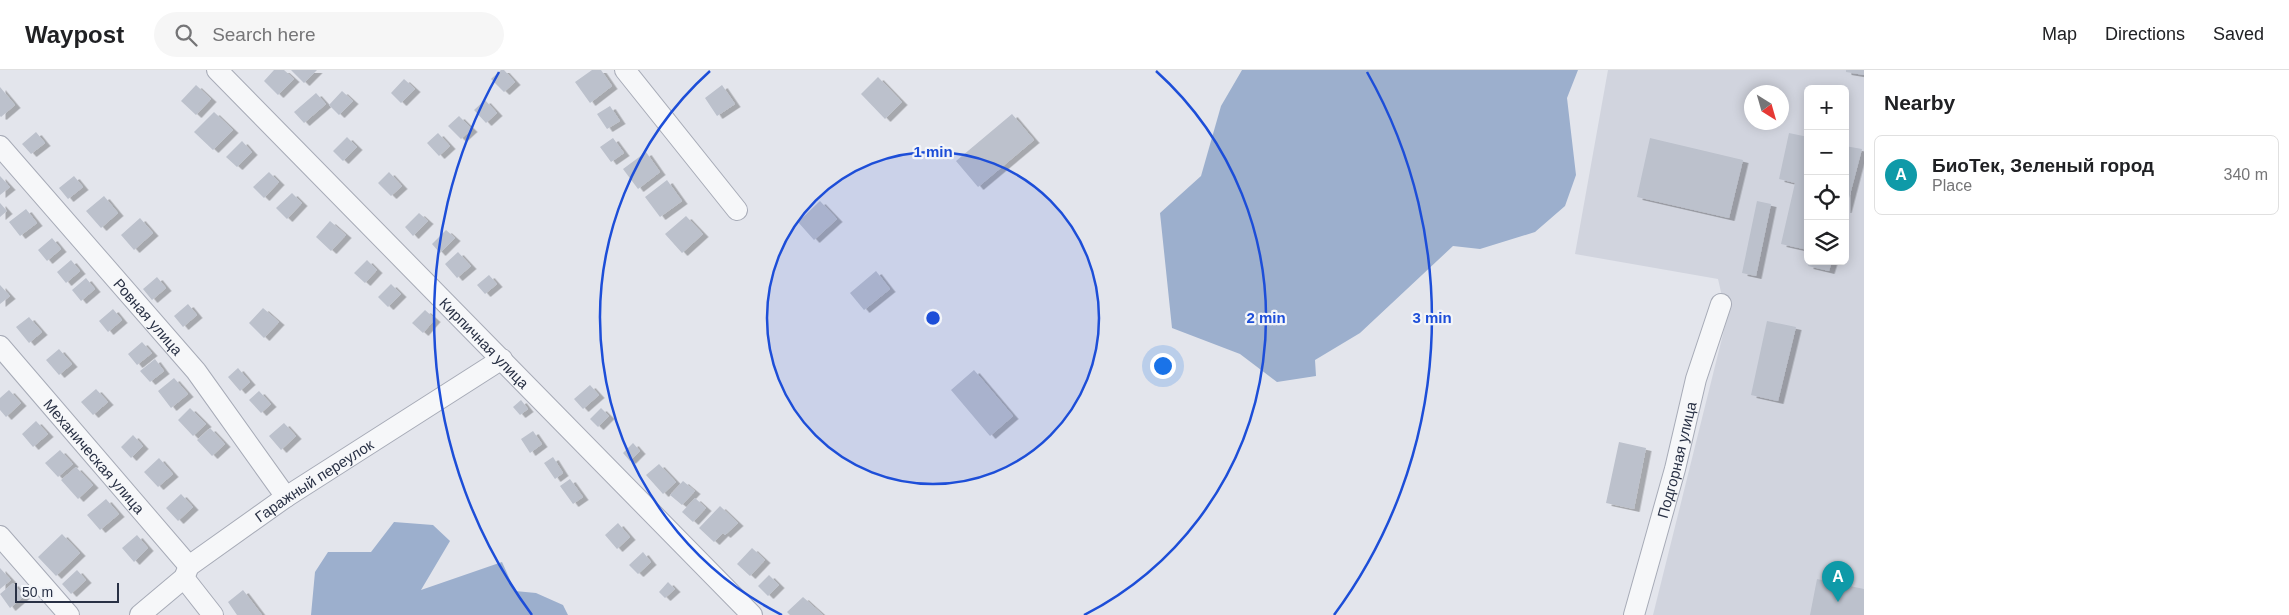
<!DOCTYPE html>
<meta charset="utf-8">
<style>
:root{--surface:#fff;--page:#f6f6f6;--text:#202124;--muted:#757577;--line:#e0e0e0;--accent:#7c3aed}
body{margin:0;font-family:Helvetica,sans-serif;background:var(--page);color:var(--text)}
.controls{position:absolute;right:15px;top:15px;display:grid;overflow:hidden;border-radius:8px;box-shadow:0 2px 12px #0003}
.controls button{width:45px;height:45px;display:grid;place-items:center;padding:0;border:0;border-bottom:1px solid var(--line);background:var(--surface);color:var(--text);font:25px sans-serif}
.compass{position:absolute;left:1744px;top:15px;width:45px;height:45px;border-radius:50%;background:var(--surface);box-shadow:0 2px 12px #0003;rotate:143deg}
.scale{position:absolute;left:15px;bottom:12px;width:104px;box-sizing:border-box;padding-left:5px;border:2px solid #293145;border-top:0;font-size:14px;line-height:18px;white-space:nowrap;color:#293145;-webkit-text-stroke:4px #f3f5f9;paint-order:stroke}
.you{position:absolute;left:1162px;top:295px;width:18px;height:18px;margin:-12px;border:4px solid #fff;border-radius:50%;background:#1a73e8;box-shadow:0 0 0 8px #1a73e833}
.badge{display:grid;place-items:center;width:32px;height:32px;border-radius:50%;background:var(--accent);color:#fff;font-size:16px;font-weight:700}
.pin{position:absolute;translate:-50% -41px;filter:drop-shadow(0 1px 2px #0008)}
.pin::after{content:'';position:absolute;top:26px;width:18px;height:15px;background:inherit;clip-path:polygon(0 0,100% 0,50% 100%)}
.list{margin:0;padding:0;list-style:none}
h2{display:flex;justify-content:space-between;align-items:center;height:65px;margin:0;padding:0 20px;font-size:21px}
h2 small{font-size:16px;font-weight:400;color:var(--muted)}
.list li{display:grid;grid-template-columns:32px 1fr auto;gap:15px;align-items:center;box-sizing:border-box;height:80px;margin:0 10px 10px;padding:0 10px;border:1px solid var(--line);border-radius:8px}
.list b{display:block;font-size:19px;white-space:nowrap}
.list p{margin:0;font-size:16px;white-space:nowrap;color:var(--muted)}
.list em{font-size:16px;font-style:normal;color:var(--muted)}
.icon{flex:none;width:28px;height:28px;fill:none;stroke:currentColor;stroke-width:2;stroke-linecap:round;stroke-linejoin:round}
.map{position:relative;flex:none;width:1864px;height:545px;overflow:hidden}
header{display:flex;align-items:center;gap:30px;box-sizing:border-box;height:70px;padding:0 25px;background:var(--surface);border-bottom:1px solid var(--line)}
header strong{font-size:24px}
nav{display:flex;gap:28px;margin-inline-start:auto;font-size:18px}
.search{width:350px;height:45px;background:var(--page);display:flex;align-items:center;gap:12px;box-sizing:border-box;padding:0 18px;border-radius:28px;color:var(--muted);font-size:19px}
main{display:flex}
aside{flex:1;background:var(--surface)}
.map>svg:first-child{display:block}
</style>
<header>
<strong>Waypost</strong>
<div class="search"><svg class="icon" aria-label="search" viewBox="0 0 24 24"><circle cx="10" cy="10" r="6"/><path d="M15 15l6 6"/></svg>Search here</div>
<nav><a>Map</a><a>Directions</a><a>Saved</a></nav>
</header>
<main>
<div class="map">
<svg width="1864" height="545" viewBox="0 0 1864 545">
<defs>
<filter id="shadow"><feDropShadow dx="5.5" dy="3" stdDeviation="0" flood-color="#0004"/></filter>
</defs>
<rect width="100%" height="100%" fill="#e3e5ec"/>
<path fill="#d1d4de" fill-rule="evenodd" d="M1608,0H1864V545H1653L1727,248L1718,209L1575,184ZM1808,19H1845V191H1808ZM1752,22H1782V52H1752Z"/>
<path fill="#9cafcd" d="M1242,0H1578L1567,28L1576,105L1565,136L1535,162L1480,179L1453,176L1360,263L1315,290L1316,306L1277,312L1240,284L1172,258L1160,143L1201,106L1221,36Z
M394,452L433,455L450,471L421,520L502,492L515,521L536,523L563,535L568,545H311L315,502L328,482H371Z"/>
<path fill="#bcc1cc" filter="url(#shadow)" d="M274,0H284L294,9L278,25L264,11Z
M291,0H317L304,13Z
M501,0H504L515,12L504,22L491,9Z
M592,0H601L612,16L590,33L575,12Z
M1846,0H1864V5L1846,2Z
M878,7L902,32L885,49L861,24Z
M404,9L415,19L401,33L391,23Z
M196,15L211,29L196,45L181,31Z
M722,15L735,34L717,46L705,28Z
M0,17L15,35L1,47L0,46Z
M342,21L353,31L339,45L329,35Z
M316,23L326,34L304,53L294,42Z
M485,30L497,43L486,53L474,40Z
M610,36L620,51L607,59L597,44Z
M214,42L233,60L213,80L194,62Z
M1012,44L1034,70L978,117L956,91Z
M459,46L472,59L461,69L448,56Z
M36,62L45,73L31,84L22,74Z
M438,63L450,76L439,86L427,73Z
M1789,63L1808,67V180L1781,174L1795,113L1779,109Z
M347,67L357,77L343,91L333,81Z
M613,68L624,83L611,92L600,77Z
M1650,68L1743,90L1729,148L1637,127Z
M242,71L252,82L237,97L226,87Z
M1845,76L1862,79L1846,140H1845Z
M646,82L660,102L638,119L623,99Z
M269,102L279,112L264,128L253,117Z
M389,102L402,116L391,126L378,113Z
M0,106L10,117L0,125Z
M74,106L83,117L68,129L59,118Z
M667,110L682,131L660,147L645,127Z
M292,123L302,133L287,149L276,138Z
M104,126L118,143L101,158L86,141Z
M820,131L837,149L814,170L798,152Z
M1757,131L1771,134L1756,206L1742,203Z
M0,133L7,141L0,147Z
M26,139L37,153L20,166L9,152Z
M419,143L428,151L413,166L405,157Z
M686,146L703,164L682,183L665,164Z
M140,148L153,163L134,180L121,165Z
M330,151L346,165L331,181L316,167Z
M446,160L455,168L440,183L432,174Z
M52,168L61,179L47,191L38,180Z
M458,182L471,196L457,208L445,194Z
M71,190L80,201L66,213L57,202Z
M367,190L377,200L365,213L354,203Z
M1809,191H1832L1829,201L1808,196Z
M876,201L890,219L864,240L850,223Z
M489,205L497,214L485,224L477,215Z
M157,207L166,218L152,230L143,219Z
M86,208L95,219L81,231L72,220Z
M391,214L401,224L388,237L378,227Z
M0,215L10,226L0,234Z
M188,234L197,245L183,257L174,246Z
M263,238L279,252L264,268L249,253Z
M113,239L122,250L108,262L99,251Z
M425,240L435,249L423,263L412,253Z
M29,247L42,262L29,273L16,257Z
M1767,251L1796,257L1778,331L1751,325Z
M142,272L152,283L137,295L128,284Z
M59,279L72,294L59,305L46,290Z
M155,289L164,301L150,312L140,301Z
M238,298L250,312L240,321L228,307Z
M974,300L1013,346L990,366L951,320Z
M174,308L188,324L171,338L158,321Z
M590,315L599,325L583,339L574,329Z
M96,319L108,332L93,345L81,332Z
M9,320L21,333L6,347L0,340V328Z
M259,321L271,334L261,343L249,330Z
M521,330L528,339L520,345L513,337Z
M190,338L206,354L193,366L178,350Z
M601,338L609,346L598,357L590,349Z
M36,351L48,364L33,377L22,364Z
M284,353L296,366L281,380L269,366Z
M210,358L225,374L212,386L197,370Z
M533,361L542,374L530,383L521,369Z
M133,365L143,376L131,388L121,377Z
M1619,372L1646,378L1634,439L1606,433Z
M633,373L640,381L630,391L623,383Z
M60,380L73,394L58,407L45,393Z
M553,387L563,403L555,409L544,393Z
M159,388L173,404L158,417L144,402Z
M659,394L676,412L663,424L646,405Z
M76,397L93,415L78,429L61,410Z
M570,409L583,427L573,434L560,416Z
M683,411L695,421L682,435L670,425Z
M181,424L193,437L178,451L166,438Z
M695,428L706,438L693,452L682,442Z
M106,429L119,444L100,460L87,445Z
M720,436L738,453L725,465L723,463L714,472L699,458Z
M618,453L630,467L617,479L605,465Z
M62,464L80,483L56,506L38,487Z
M137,465L148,478L134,492L122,478Z
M752,478L765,490L750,506L737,494Z
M643,482L651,492L638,504L629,495Z
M0,498L11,510L0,519Z
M77,500L86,510L71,524L62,514Z
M769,505L779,515L768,526L758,516Z
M1817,509L1864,519V545H1810Z
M668,512L675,519L665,528L659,522Z
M13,513L24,526L10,538L0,524Z
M243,520L262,545H237L228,532Z
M803,527L823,545H790L787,542Z"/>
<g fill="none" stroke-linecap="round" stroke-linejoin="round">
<defs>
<g id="minor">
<path id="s1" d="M217,0L752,545"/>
<path d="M625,0L737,140"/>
<path id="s2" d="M0,76L196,301L286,427"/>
<path id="s3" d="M0,276L189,496"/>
<path d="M0,466L69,545"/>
<path d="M184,508L213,545"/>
<path id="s4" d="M140,545L184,508L189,496L286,427L502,289"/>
<path id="s5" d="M1634,545L1675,399L1696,309L1721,234"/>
</g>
</defs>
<use href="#minor" stroke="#a7abb7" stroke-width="22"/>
<use href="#minor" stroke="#f6f7f9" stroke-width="20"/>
</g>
<circle cx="933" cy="248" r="166" fill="#1d4ed8" fill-opacity=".12"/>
<g fill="none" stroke="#1d4ed8" stroke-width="2.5">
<circle cx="933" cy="248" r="166"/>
<path d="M782 545A333 333 0 0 1 710 1M1156 1A333 333 0 0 1 1084 545"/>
<path d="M532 545A499 499 0 0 1 499 2M1367 2A499 499 0 0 1 1334 545"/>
</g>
<g text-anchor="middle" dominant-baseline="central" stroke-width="4.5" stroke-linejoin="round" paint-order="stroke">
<g font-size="15" fill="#293145" stroke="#f3f5f9">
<text stroke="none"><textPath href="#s2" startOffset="226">Ровная улица</textPath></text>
<text stroke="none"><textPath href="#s1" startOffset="382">Кирпичная улица</textPath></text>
<text stroke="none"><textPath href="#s3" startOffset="145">Механическая улица</textPath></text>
<text stroke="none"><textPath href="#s5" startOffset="161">Подгорная улица</textPath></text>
<text stroke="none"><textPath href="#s4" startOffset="222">Гаражный переулок</textPath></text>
</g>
</g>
<circle cx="933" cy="248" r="8" fill="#1d4ed8" stroke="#f3f5f9" stroke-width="2.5"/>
<g font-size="15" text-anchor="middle" font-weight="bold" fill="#1d4ed8" stroke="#f3f5f9" stroke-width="4.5" stroke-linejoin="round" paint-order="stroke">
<text x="933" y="87">1 min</text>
<text x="1266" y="253">2 min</text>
<text x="1432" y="253">3 min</text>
</g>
</svg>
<div class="controls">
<button>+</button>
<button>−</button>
<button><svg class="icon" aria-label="locate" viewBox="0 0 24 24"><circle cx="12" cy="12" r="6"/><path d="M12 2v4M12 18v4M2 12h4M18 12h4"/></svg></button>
<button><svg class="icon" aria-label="layers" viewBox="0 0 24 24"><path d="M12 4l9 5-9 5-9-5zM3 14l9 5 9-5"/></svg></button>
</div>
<svg class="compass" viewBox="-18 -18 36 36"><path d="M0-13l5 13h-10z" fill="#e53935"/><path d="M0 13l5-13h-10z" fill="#757577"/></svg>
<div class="scale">50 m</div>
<div class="you"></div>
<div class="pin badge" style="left:1838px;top:532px;background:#0f9aa8">A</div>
</div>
<aside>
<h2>Nearby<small></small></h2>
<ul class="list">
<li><span class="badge" style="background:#0f9aa8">A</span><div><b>БиоТек, Зеленый город</b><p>Place</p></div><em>340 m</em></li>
</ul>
</aside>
</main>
